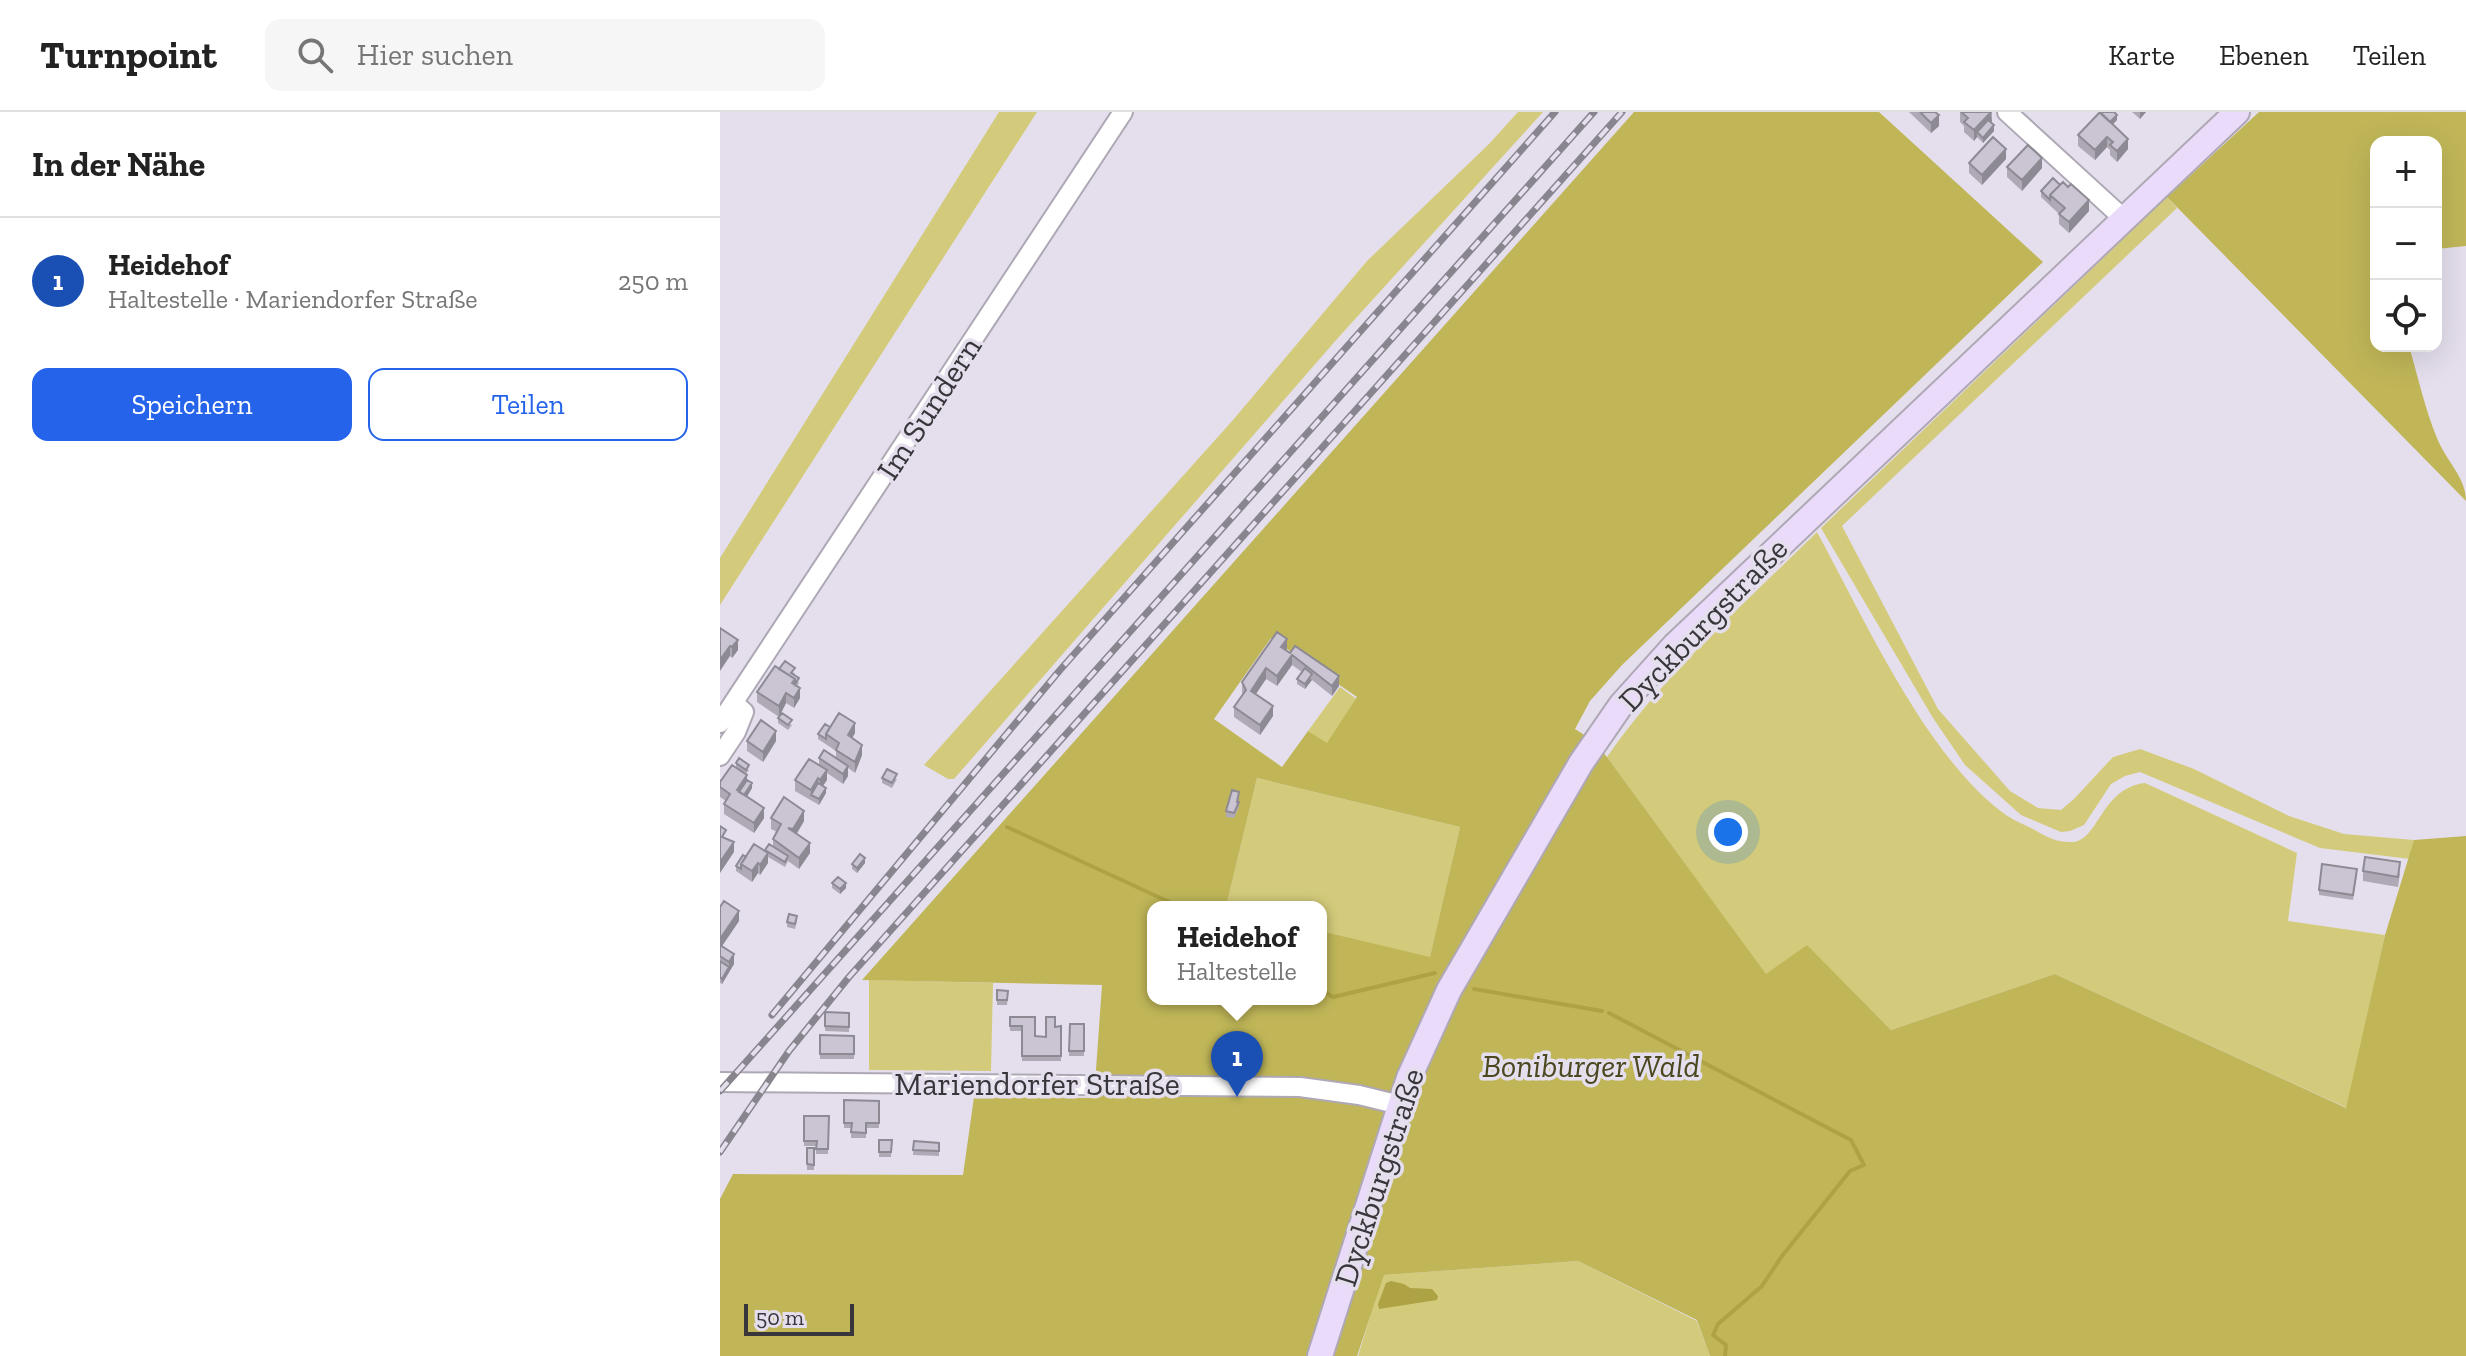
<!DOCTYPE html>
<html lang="de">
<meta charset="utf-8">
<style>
:root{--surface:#fff;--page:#f6f6f6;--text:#222;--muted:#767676;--line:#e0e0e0;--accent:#2563eb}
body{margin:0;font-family:"Zilla Slab",serif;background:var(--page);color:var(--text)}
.controls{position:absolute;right:24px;top:24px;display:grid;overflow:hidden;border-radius:16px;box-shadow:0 8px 32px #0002}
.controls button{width:72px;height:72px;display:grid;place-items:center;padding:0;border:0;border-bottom:2px solid var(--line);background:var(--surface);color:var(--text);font:40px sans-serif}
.scale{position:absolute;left:24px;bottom:20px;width:110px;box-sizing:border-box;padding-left:8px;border:4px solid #38363b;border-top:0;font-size:22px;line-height:28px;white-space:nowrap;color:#38363b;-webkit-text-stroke:6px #e5dfed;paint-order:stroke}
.you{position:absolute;left:1008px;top:720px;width:28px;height:28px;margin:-20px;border:6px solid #fff;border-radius:50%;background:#1a73e8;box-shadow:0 0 0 12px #1a73e833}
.badge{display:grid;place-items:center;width:52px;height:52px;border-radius:50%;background:var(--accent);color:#fff;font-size:26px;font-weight:700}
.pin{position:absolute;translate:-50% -66px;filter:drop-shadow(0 2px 4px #0008)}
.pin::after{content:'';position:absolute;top:42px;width:28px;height:24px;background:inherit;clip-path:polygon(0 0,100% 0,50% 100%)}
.popup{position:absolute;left:427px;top:789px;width:180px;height:104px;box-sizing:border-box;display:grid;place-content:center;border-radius:16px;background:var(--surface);filter:drop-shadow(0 2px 6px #0005);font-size:26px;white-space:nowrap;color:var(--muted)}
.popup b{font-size:30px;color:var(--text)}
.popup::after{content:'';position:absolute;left:50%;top:100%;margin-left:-16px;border:16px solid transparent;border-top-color:var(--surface)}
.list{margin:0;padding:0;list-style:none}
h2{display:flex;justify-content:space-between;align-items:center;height:104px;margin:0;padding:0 32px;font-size:34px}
h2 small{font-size:26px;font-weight:400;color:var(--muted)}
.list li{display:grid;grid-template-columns:52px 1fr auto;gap:24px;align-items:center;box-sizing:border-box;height:128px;padding:0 32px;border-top:2px solid var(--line)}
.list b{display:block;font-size:30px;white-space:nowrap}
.list p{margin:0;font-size:26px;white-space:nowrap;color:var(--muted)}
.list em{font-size:26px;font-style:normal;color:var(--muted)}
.actions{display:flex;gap:16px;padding:24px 32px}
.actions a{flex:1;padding:18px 0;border:2px solid var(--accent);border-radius:16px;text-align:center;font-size:28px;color:var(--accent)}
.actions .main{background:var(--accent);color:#fff}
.icon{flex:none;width:44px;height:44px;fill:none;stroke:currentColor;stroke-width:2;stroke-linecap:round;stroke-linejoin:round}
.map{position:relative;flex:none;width:1746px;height:1244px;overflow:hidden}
header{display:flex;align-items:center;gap:48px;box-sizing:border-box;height:112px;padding:0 40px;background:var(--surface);border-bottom:2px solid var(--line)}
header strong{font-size:38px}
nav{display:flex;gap:44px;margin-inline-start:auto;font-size:28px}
.search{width:560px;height:72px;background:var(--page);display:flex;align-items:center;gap:20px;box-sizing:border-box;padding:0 28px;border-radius:16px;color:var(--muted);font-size:30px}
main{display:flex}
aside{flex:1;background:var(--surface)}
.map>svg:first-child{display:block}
</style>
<header>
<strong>Turnpoint</strong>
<div class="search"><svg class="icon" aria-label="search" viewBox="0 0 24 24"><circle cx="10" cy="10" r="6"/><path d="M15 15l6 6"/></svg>Hier suchen</div>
<nav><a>Karte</a><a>Ebenen</a><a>Teilen</a></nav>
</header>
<main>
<aside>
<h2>In der Nähe<small></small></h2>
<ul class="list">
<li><span class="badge" style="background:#1a4fb4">1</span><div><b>Heidehof</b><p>Haltestelle · Mariendorfer Straße</p></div><em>250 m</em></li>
</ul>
<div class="actions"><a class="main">Speichern</a><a>Teilen</a></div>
</aside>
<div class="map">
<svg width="1746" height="1244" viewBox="0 0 1746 1244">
<rect width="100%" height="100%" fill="#e5dfed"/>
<path fill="#d3cb7b" d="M279,0H317L0,493V446Z
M798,0H823L617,227L234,667H228L204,653L513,308L647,149L769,32Z
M1447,85L1457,96L1122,414L1218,597L1290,679L1318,696L1341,698L1354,687L1393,645L1420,637L1474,657L1569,704L1624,722L1694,728L1690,747L1600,736L1420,660L1405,664L1391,672L1364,713L1350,719L1341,720L1301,703L1245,653L1213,606L1101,416Z
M1097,420C1144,506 1207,647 1286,703C1295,709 1305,713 1313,717C1327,725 1337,731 1353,730C1379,728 1381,676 1425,671L1577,741L1568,809L1665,823L1627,996L1335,862L1171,918L1087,834L1046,863L887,645C946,560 1024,492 1097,420Z
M620,575L638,588L608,633L588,619Z
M537,666L740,715L710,846L601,819V795H506Z
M149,868L273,871L271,959L149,958Z
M858,1149L977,1209L990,1244H638L663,1163Z"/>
<path fill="#c0b658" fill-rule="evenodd" d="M914,0H1159L1323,150L902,553L870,589L855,617L872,628L887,645L1046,862L1087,833L1171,918L1335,862L1626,996L1665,823L1694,728L1746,724V1244H990L977,1208L858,1149L664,1163L637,1244H0V1087L13,1062L243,1063L254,985L374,986L382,873L142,868ZM551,526L637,585L607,631L588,619L562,655L494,607ZM537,666L740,715L710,845L601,819V887H433V795H506Z
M1539,0H1746V134L1716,137V30H1656V234H1689C1698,265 1705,297 1717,326C1726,349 1746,365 1746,389L1447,85Z"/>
<path fill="#ada344" d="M671,1169L684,1172L690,1176L712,1177L718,1184L717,1188L659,1197L658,1192L666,1171Z"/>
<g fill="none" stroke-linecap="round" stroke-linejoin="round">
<path stroke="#ada344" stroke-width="4" d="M287,715L460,795
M754,877L882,899
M601,878L613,885L715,861
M889,901L1131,1028L1144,1053L1130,1059L1062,1144L1042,1174L998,1212L993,1223L1006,1233L1005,1244"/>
<defs>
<path id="street" d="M1287,0L1404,107
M0,611L403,0
M0,644L16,620L24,600L14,591
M0,970L580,975L639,983L680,993"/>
<path id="secondary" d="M600,1244L689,966L729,878L861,651L901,593L954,534L1517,0"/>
</defs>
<use href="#street" stroke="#aea8b5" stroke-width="22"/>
<use href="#secondary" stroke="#aea8b5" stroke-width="28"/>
<use href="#street" stroke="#fff" stroke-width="18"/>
<use href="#secondary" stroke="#eadbfa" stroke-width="24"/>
<defs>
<path id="rail" d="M52,903L340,558L835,0
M0,979L874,0
M0,1040L69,939L129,865L902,0"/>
</defs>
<use href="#rail" stroke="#89858e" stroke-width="7"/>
<use href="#rail" stroke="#e5dfed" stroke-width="4" stroke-dasharray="12" stroke-linecap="butt"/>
</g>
<path fill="#afa9b5" d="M1189,0H1215L1219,14L1211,21Z
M1240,0H1272L1271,10L1274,19L1263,31L1257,25L1254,29L1244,20V14L1240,10Z
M1412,0H1426L1420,7Z
M1397,8L1393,12L1408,37L1397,50L1390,43V38L1387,35L1375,48L1358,34V23Z
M1286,47L1262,73L1249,61V51Z
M1287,55L1322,56L1302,79L1287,65Z
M1321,79L1369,99L1349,121L1339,112V102L1321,85Z
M0,516L18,538L12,546L10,544Z
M567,537L566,538L619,574L612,584L592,568L585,577L577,572V567L582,560L572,553L557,574L546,567L536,582L553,604L540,623L514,605V595L523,583L522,580V570Z
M59,557L75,561L74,563L79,571L77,574L80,586L74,596L66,591L59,605L37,590V580Z
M58,606L72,613L68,618L58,611Z
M110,615L135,621L132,626L142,643L135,661L128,656V664L123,672L107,661V668L103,674L106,681L99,693L75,679V668L99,653V646H116V639L98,627V622Z
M27,629H56L43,650L27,639Z
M16,651L29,658L26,662L27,668L32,676L27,685L44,706L34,721L4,702V692L6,689L0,685V670L16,655Z
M162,666L177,667L172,676L162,671Z
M519,685L518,690L519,695L514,706L506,705V699Z
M51,706L84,709L77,722L90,741L79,757L68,749L65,755L48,745V751L40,763L38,761L32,770L16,759V754L26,745L45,739L53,735V727L57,720L51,717Z
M145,751L137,761L132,757V752Z
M1643,759L1680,761L1678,775L1643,769Z
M1637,762L1633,788L1599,783V778Z
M112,771L126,776L120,782L112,776Z
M0,795L19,809L2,834L14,852L2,872L0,871Z
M77,809L75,817L67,815V810Z
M277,878L288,879L287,893H277Z
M105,900L129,901V920L105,919Z
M290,905L315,924L326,925L335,915L341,914V949H302V919H290Z
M350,912H364V944H349Z
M100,923L134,924V947H100Z
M124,988L159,989V1016H146V1026H131V1016H124Z
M84,1004H109L108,1042H96V1034H84Z
M159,1028H172L171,1045H159Z
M194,1029L219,1031V1044L193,1043Z
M87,1036H94V1058H87Z"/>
<path fill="#8e8a94" d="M1271,0L1272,9L1260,23L1257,20V25L1254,29V18Z
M1420,0H1426L1420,7Z
M1219,3V14L1211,21V11Z
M1397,3V8L1390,15V10Z
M1274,13V19L1263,31V26Z
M1387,25V35L1375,48V38Z
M1408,27V37L1397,50V39Z
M1286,37V47L1262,73V63Z
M1322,46V56L1302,79V68Z
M1369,88V99L1349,121V110Z
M567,527V537L561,545V535Z
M18,528V538L12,546V535Z
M10,534V544L0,559V548Z
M572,543V553L557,574V564Z
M546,556V567L531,589V579Z
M619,564V574L612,584V574Z
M589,566L592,568L585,577V572Z
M80,576V586L74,596V586Z
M66,581V591L59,605V594Z
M553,594V604L540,623V613Z
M135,611V621L128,633V623Z
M56,619V629L43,650V640Z
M142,633V643L135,661V650Z
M128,654V664L123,672V662Z
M107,658V668L100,678V668Z
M27,663V673L21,682L17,678Z
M98,666V677L91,683V688V678Z
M32,671V676L24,689V684Z
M106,676V681L99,693V687Z
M44,696V706L34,721V711Z
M84,699V709L73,727V717Z
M14,730V740L0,761V750Z
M90,731V741L79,757V746Z
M48,741V751L40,763V753Z
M145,746V751L137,761V756Z
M38,751V761L32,770V759Z
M126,771V776L120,782V777Z
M19,799V809L0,837V827Z
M14,842V852L2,872V867L9,855V850Z"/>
<path fill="#cbc5d3" stroke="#8e8a94" stroke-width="2" d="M1200,0H1215L1219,3L1211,11Z
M1241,0H1271L1254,18L1244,10L1248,6Z
M1380,0L1408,27L1397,39L1390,33L1393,30L1387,25L1375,38L1358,23Z
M1381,0H1394L1397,3L1390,10L1380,1Z
M1268,8L1274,13L1263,26L1257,20Z
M1273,25L1286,37L1262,63L1249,51Z
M1308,33L1322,46L1302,68L1287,55Z
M1333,66L1340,73L1330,83V88L1321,79Z
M1343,70L1348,75L1351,72L1369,88L1349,110L1339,102L1345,96L1330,83Z
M0,516L18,528L12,535L10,534L0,548Z
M557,520L567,527L561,535L570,541L575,534L619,564L612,574L572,543L557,564L546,556L531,579L553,594L540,613L514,595L526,578L522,570Z
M65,549L75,556L71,561L79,566L75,572V567L59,557Z
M55,554L75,567L72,571L80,576L74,586L66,581L59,594L37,580Z
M585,556L592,562L585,572L577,567Z
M62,601L72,608L68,613L58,606Z
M119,601L135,611L128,623L142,633L135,650L116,638L119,631L106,622Z
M41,608L56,619L43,640L27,629Z
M105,612L110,615L106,622V627L98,622Z
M104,638L128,654L123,662L99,646Z
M19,646L29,653L26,658L16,651Z
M89,647L107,658L100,668L98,666L91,678L75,668Z
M12,653L27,663L17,678L44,696L34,711L4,692L10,682L0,675V670Z
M167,657L177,662L172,671L162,666Z
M27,668L32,671L24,683L19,680Z
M98,671L106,676L99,687L91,683Z
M512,678L519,680L517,690H519L514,701L506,699Z
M64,685L84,699L73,717L68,716L90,731L79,746L53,727L61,712L51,706Z
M0,714L6,718L2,725L14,730L0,750Z
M34,732L48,741L40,753L38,751L32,759L21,752Z
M49,732L68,744L65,750L45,738Z
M140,742L145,746L137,756L132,752Z
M23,743L26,745L21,752V757L16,754Z
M1645,745L1680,750L1678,765L1643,759Z
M1602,752L1637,757L1633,783L1599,778Z
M118,765L126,771L120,777L112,771Z
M4,789L19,799L0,827V795Z
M69,802L77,804L75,812L67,810Z
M0,833L14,842L9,850L0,844Z
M0,849L9,855L2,867L0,865Z
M277,878L288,879L287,888H277Z
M105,900L129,901V915L105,914Z
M290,905H315V924L326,925V905H335V915L341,914V944H302V914H290Z
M350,912H364V939H349Z
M100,923L134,924V942H100Z
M124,988L159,989V1011H146V1021L131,1020L132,1011H124Z
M84,1004H109L108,1037H96L97,1029H84Z
M159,1028H172L171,1040H159Z
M194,1029L219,1031V1039L193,1038Z
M87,1036H94V1053L87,1052Z"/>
<g text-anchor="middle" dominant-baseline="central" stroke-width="7" stroke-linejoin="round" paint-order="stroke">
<g font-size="32" fill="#38363b" stroke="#e5dfed">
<text transform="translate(209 296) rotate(-57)">Im Sundern</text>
<text transform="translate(983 512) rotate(-46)">Dyckburgstraße</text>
<text x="317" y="972">Mariendorfer Straße</text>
<text transform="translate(659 1065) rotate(-72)">Dyckburgstraße</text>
</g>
<g font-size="32" font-style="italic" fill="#4b471f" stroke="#e5dfed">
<text x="871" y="954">Boniburger Wald</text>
</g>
</g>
</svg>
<div class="controls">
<button>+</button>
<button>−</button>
<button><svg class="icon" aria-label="locate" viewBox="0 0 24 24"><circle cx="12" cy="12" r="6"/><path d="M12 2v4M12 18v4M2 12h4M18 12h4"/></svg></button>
</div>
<div class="scale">50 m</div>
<div class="you"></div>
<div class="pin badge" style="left:517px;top:985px;background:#1a4fb4">1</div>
<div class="popup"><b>Heidehof</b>Haltestelle</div>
</div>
</main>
